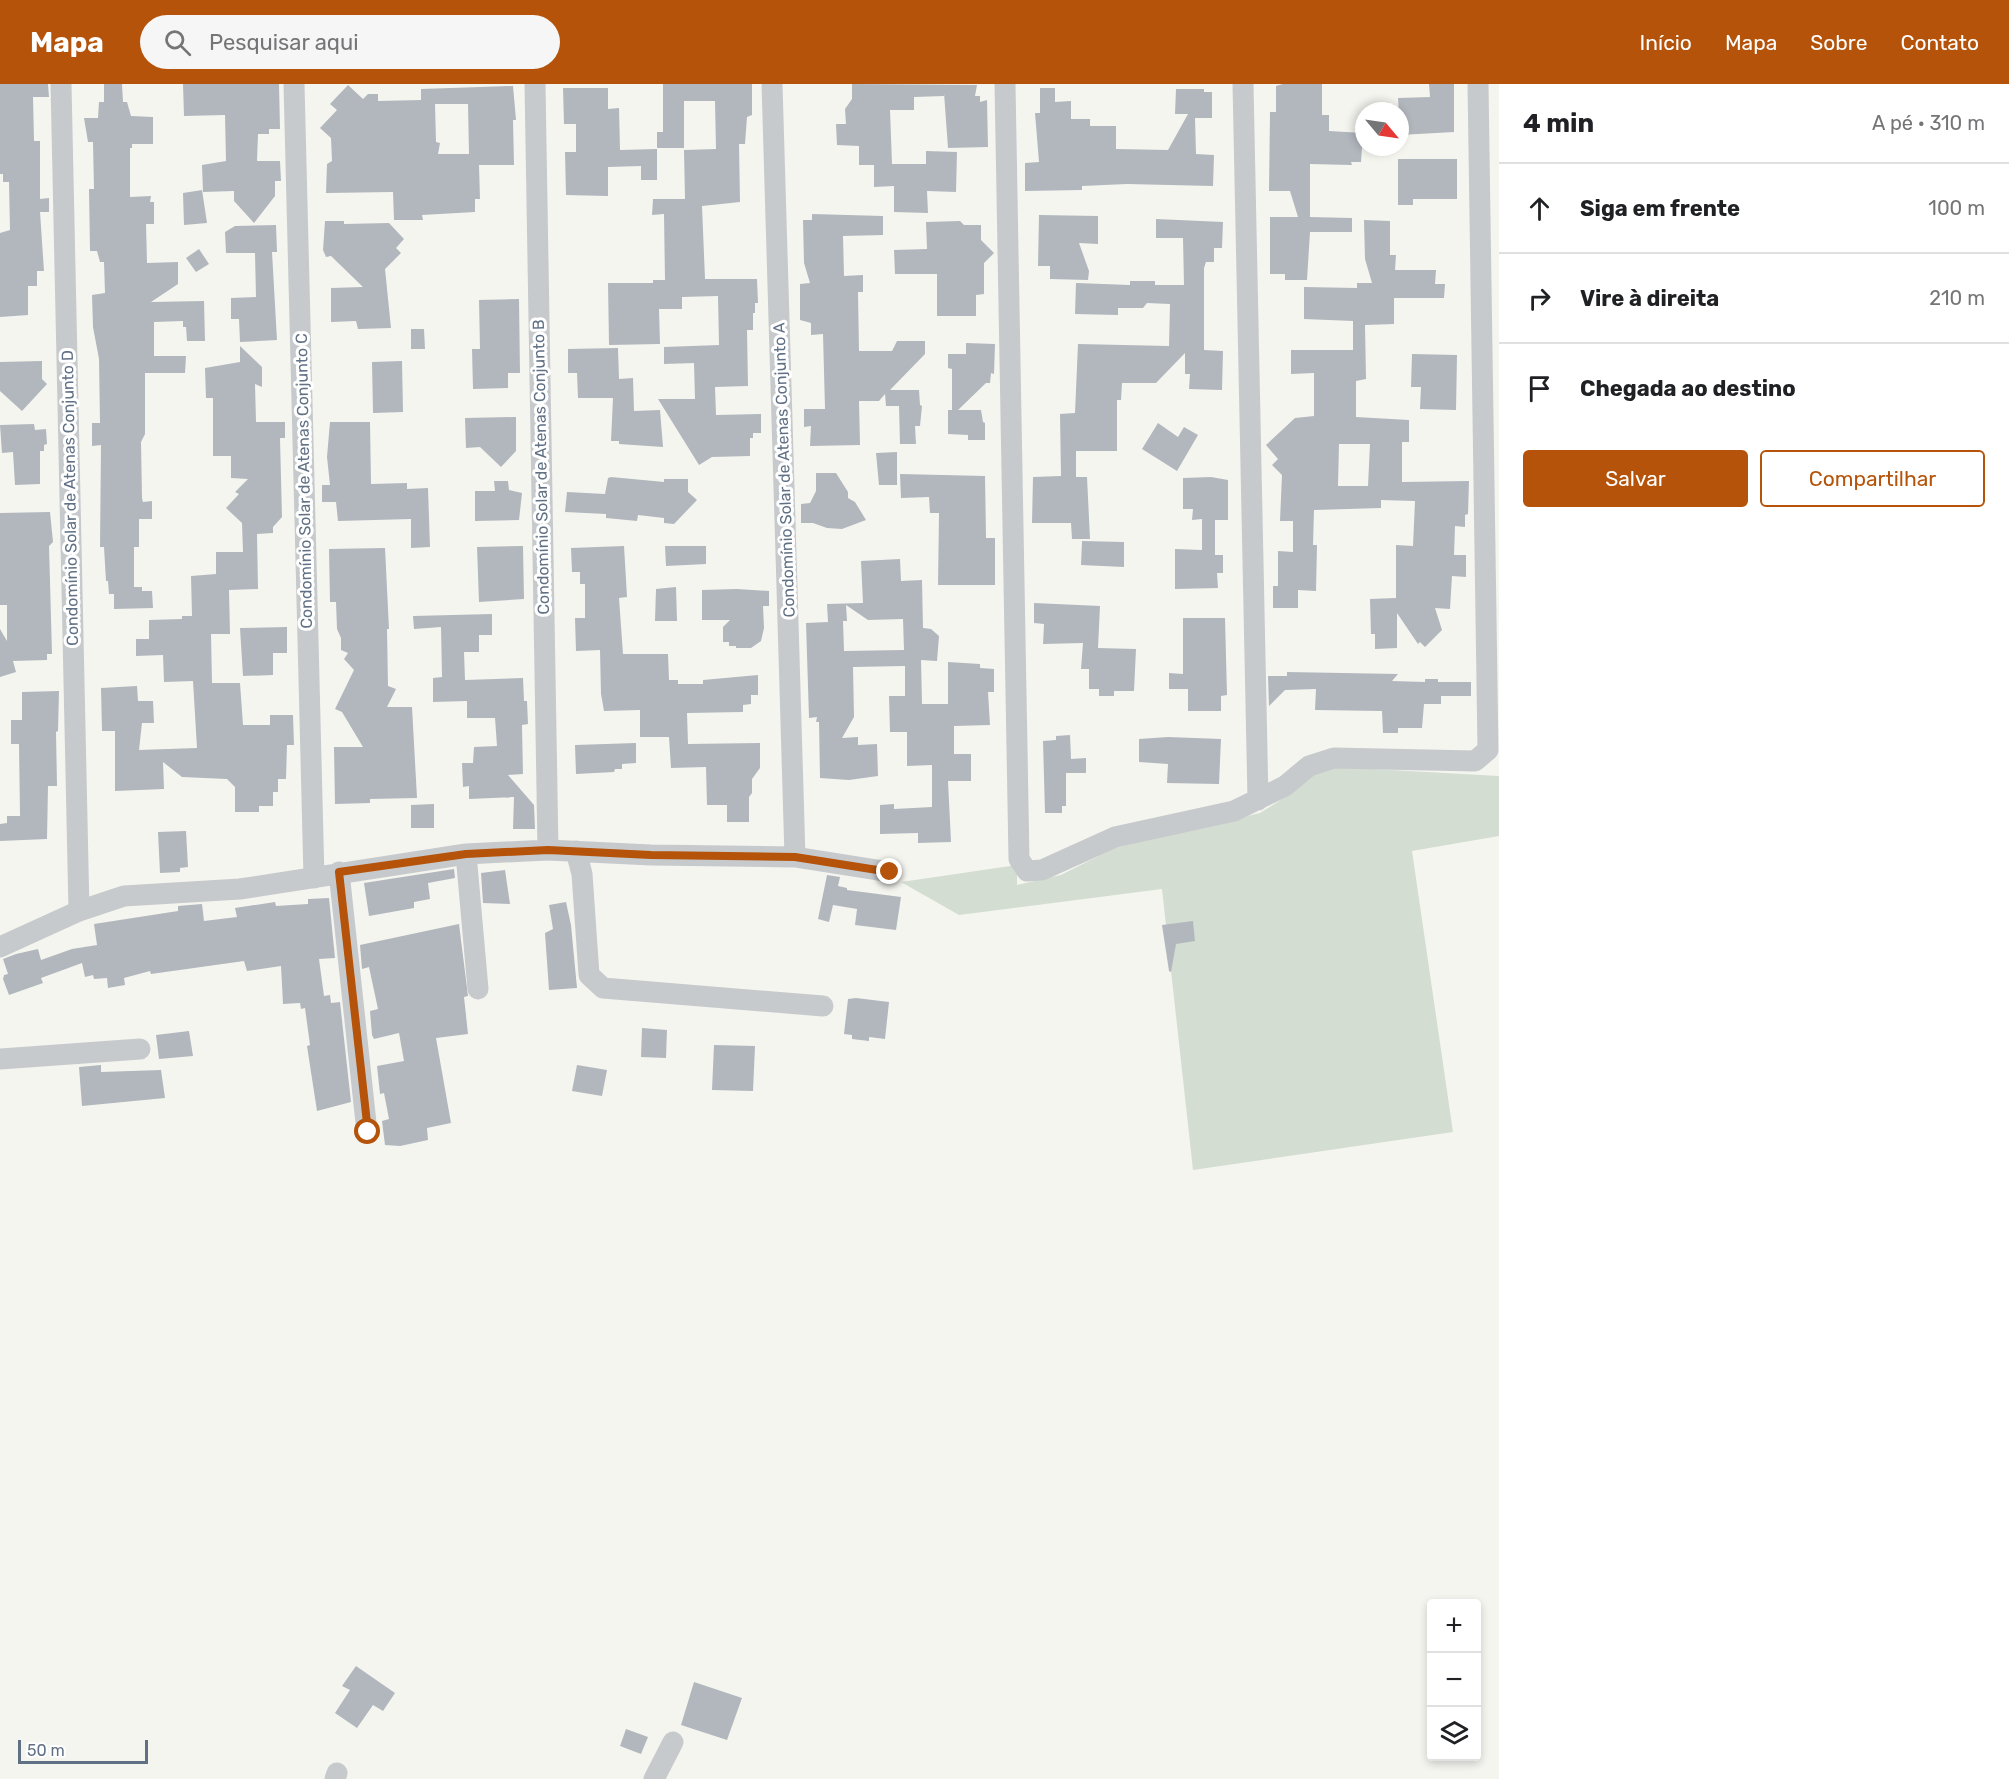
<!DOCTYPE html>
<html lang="pt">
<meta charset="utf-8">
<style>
:root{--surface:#fff;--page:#f6f6f6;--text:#202124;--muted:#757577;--line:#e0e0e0;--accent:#b45309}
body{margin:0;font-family:Rubik,sans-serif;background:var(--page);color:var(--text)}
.controls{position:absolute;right:18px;bottom:18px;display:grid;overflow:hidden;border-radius:6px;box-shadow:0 3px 9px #0003}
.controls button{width:54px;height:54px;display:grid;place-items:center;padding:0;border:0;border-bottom:2px solid var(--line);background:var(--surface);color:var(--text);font:30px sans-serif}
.compass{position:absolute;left:1355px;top:18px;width:54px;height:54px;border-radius:50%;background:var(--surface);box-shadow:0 3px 9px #0003;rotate:119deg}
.scale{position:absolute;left:18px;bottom:15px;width:130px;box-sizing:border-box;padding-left:6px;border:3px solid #617185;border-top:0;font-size:16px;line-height:21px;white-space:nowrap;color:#617185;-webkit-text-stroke:4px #fff;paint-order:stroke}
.stop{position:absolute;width:18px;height:18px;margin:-14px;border:4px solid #b45309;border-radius:50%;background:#fff}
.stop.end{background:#b45309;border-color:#fff;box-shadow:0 2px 6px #0008}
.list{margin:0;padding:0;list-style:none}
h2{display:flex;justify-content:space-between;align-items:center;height:78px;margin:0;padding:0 24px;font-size:26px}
h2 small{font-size:20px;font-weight:400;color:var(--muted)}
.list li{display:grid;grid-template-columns:39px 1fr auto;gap:18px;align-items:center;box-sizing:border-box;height:90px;padding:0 24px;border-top:2px solid var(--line)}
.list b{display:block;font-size:22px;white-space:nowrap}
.list em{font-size:20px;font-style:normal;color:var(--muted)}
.actions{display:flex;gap:12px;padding:18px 24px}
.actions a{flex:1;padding:14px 0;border:2px solid var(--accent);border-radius:6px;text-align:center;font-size:21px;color:var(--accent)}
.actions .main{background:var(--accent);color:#fff}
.icon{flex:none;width:33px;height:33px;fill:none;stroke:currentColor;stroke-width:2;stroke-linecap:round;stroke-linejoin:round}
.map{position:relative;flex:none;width:1499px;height:1695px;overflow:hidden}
header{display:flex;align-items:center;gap:36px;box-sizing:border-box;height:84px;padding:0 30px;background:var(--accent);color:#fff}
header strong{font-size:28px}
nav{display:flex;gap:33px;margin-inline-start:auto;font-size:21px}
.search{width:420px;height:54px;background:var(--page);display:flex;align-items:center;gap:15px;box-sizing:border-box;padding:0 21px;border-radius:33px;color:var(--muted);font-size:22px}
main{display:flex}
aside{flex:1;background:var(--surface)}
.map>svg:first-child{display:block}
</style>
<header>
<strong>Mapa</strong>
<div class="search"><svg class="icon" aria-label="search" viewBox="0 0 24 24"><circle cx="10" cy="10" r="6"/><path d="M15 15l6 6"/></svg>Pesquisar aqui</div>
<nav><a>Início</a><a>Mapa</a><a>Sobre</a><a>Contato</a></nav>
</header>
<main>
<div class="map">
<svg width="1499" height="1695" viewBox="0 0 1499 1695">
<rect width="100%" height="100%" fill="#f5f5f0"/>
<path fill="#d4ddd1" d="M1337,683L1499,692V752L1412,767L1453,1048L1193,1086L1162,805L959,831L901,798L1017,781V801L1061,791L1114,764L1260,729L1287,712L1313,691Z"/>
<path fill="#b1b7bd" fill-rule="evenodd" d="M0,0H48L49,13H33L34,57H40V115L49,114V128H40L44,187H37V202H28V231L0,233V149L10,146L9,98H3V90H0Z
M104,0H122L123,18H127L131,32L153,33V60H132V64H130V113L151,112L150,118H154V140H146L147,179L178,178V200L151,218L204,217L205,257H187L186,243H183V237L154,238V272H186L185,289H145V350L141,358L142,414L143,418L152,417V435H139V463H134V503H142V507H152L153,524L114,525V510H109L108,497H106L104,463H100L101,361L92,362V339H100L99,275L93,243L92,211L105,209L104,178H100L97,167H90L89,105H94L93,58H88L84,34H98L99,18H104Z
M183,0H279L280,45H269V50H258L257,77H280L281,97H275V112L254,139L234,117V107L203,108L202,81L226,77L225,31L184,32Z
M663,0H752V31L747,33L745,60H739L740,118L702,122L705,195H757L758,219H755V229H753V246H747L748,302L715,303L716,331L761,330V349H753V354H750V372L712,373L699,381L658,315H695L694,279L664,280V263L719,261L718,212L682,213V225H659L660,260L609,261L608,199H653V196H665L664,130L652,131L653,115H685L684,66L716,65L715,17H684V64H657V48H663Z
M852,0L977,1L975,12H980V18L987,16L988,63L948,64L944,9V12L914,13V26H890L892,80H926V67L957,68L956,108L927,107L928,129L894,128V102L874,103V81H859V62L837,61L836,40H846L845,25L852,15Z
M1283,0H1322V31H1329V47L1363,49L1361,78H1351L1352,81L1310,80V133L1352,134V148H1310L1307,196H1285V190H1270V133H1298L1290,107H1269L1270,28H1276V2Z
M1429,0H1454V48L1400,51L1398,14L1430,13Z
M348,1L363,15L368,10H378V17L421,16V5L513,2L516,36H513L514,81H479L480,115H475V128L422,131L423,136H394L393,108L326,109L327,80L332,77L331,54L320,44L337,26L330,20ZM435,20H468L469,70H438L440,59L436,58Z
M563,4H608V25L619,24L620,66L657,65V96H641V82L608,83V112L566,111L565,68H576V40H564Z
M1040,4H1055V18L1071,17V35H1090V42H1116V65L1168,66L1188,30H1175L1176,5H1204V8H1212V34H1195L1196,70L1214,71L1213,102L1127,100L1082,102V106L1025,107V79L1039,78L1035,29H1040Z
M1398,75H1457V115H1413V121H1398Z
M202,106L207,139L184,141L183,109Z
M812,130L883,132V151L843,152L844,192L863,191V208H858L859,267H892L897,257H925V270L890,306H919L920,321L922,322L920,342H915L916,360H900L899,322H886L885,310L879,317H859L860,361L810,362L811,342L804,343V325H825L823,250L811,251V239L800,236V200L810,199L804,179L803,136H812Z
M1039,131L1098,132V160L1079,159L1089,187L1088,196L1050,195V182H1038Z
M1156,135L1223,138L1222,164H1214V178H1206L1204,184V266L1223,267L1222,306L1189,305L1190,290H1185V269L1156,299H1122L1121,316H1117V367H1076V393H1087L1090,455H1072L1071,439H1032L1033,393L1061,392L1060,330L1075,329L1078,260L1169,262L1170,220L1147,219L1143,224H1118V231L1075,230L1076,199L1130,201V197H1155V201H1184L1183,154H1156Z
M1364,136L1390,137V171H1396L1395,186H1436L1435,200H1445L1444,214H1394V240L1365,241L1366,295L1356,297V333L1409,336V358H1402V398L1469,397L1468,430L1465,431V443L1455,442L1454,471H1466V493L1452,492L1450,525L1435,524L1442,546L1425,563L1420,558L1418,560L1397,529V564L1375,565V550H1371L1370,515L1396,514V461L1413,462L1415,417L1381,416V424L1314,426L1313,461H1317L1316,507L1298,506V524H1273V502H1278V467L1293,468V437H1280L1282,391L1272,381L1278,375L1266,361L1295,334L1314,332V289L1291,290V266H1353V237L1304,235V203L1357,204V199H1372L1365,175ZM1339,360H1370L1368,402H1338Z
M325,137H344V140L389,139L404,155L396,164L401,169L385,185L391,244L358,245L356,237L331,238V204L363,203L331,172L326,173L323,166Z
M960,137L964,141H981V156L994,169L984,179V210L976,211V232H937V190H895L894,166L927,165L926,138Z
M276,141L277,168H272L277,256L240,258L239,235H231V214L256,213L255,169H226L225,148L235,142Z
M199,165L209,180L196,188L186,174Z
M519,215L520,289H508V304L473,305L472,265H480L479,216Z
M411,245H424L425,265H411Z
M966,259L995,260L994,290L991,289L990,299H986L958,326H981L983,338L985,339V356H968V351L948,350V326H952V285L948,284V270H966Z
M240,262L262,283V303L255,300L256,338H285V354H280L282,433L273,443V449L257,450L258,505L229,506L230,550H211L212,599H240L243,641H270V631H293L294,661H287L286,695H278V708H273V722H259V728H235V703L227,695L182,693L163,678L164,705L115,707V647H102L101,604L137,602L138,617H153L154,639H142L139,666L197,664L193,597L164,598L163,571L136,572V555H149V536L182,535V532H192L191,492L216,490V468H243L242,439L226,424L239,410L235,408L248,395L231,394V372H213V314H206L205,284L240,278Z
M618,264L619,295L633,294L634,327L660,326L663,363L619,360V357H611L613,314H578L577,289H568V265Z
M1412,270L1457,271L1456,326L1420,325L1421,303H1411Z
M42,277V295L47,300L22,327L0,307V278Z
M402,277L403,328L373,329L372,278Z
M516,333V367L501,383L480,363L466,364L465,334Z
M330,338H370L371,400L407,399V405L428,404L430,463L411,464V435L338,437L336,418H322V401H330L327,373Z
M1158,339L1178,353L1184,343L1198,351L1177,387L1142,365Z
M34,340L35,346L46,345L47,360L44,361V367H40V400L15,401L13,368L2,369L0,341Z
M897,368V401H879L876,369Z
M816,389H836L848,408V414L855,418L866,436L842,445L827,444L813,439H801V420L810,419L816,407Z
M900,390L985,392L986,454H995V501H938L939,429H930L929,413L901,414Z
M611,393L664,398V395H688V408L697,416L674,440L664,439V434L638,431L637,437L606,434V430L565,428L567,408L605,410L608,394Z
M1211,393L1228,396V436H1215V471H1223V489H1217L1218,504L1175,505V465L1202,466V435L1192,436L1193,425H1183V394Z
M494,397H508L509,406L522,409L519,436L475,437V407H495Z
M50,428L53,458L49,462L52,570H47V576L13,577L16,588L0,593V545L7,557V521H0V429Z
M1082,457L1124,458V483L1081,481Z
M523,462L524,515L479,518L477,463Z
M624,462L627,513L619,514L623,570H668L669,596H678V600H703V596L758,591V611H751V620L743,621V628L687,629L688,660L760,659V684L752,695V709L749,713V738H727V721H707L706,683L671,684L669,653H640V626L604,627L601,610L600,566L576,567L575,534H585V500H580V488H572L571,464Z
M665,462H706V480L666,482Z
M385,464L389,545H387L388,602L396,605L387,623H412L417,714L370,715V719L335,720L334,663H363L342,628L335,625L354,586L344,575L348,569L341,566V554L337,545L336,518H330L329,465Z
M900,475L901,497L922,496L923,544L931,545L939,552L937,577L921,576L922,620H948V578L980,580V584L994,585V608H988L990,641L954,642V670H971V697H948L951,758L918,759V749L880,750V721L894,720V725L932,723V681L907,682V648H890L889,612H905V582L853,583L854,633L842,654L858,653V661L877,660L878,692L849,696L820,694L819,638H816L817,633L809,634L806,539L828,538L827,520L863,519L861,477ZM846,521L868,536L903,535L904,566L844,567L843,537H847Z
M676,503L677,537H655L656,505Z
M737,505L769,507V522H763L764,544L761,557L751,564H736V562H729V558H723V543L730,536H702V506Z
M1034,519L1100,522L1098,564L1136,565L1134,607H1114V612H1099V605H1089V585H1081L1083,559L1043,560L1044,540L1034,539Z
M492,530V551H479V568H464L465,596L523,594L524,617H527L528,640L522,641L523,690L508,691L534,721L535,745H513L514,713L469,715V702L463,703L462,679H473L474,663L497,662L495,634H467V617L433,618V594L442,593L441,543L414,545L413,532Z
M1183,534H1225L1227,611L1221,612V627H1188V605H1169V589L1183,590Z
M287,543V569H273V591L243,592L240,544Z
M1287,588L1398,590L1392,597L1425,598V595H1438V598H1471V612H1441V620H1424L1422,644H1398V649H1383L1382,627L1315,626L1316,605L1285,606L1269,622L1268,592H1287Z
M59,607L58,647L56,648L57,702H48L47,755L0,757V740L7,739V732H20L19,660H11V636H22V608Z
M1070,651L1071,675L1086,674V689H1066V722H1062V729H1045L1043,657L1056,656V652Z
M1168,653L1221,655L1219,700L1167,699L1168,680L1139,678V655Z
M636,659V679L622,680V685H615L614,688L576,690L575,661Z
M434,720V744H411V721Z
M186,747L188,783L180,784V788L160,789L158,748Z
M454,785L455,794L428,799L430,815L414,818V824L369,832L364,799Z
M505,786L510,820L483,819L481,789Z
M827,791L840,793L838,802L847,804V806L901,813L896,846L855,841L857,825L833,821L829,838L818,835Z
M329,814L335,874L319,875L324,912L330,911L331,919L340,918L351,1018L317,1027L307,962L310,961L305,924L301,925L300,919L283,920L281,882L247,887L244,877L151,890L150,887L124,894L125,901L108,904L107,894L94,895L93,891L85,893L82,879L41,894L43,899L9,911L3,895L4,891L8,890L3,875L16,870L38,865L41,876L72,865L97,861L94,840L178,827V822L202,820L204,837L237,833L235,824L275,818L276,822L308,820V815Z
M566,818L571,841L577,904L549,906L545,849L553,845L549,821Z
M1193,837L1195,857L1176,860L1171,888L1169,887L1162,841Z
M459,840L468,912L464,913L468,950L436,954L451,1039L427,1044L428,1056L400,1062L385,1061L382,1037L389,1035L384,1009L380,1010L377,982L404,977L399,949L374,955L372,951L370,927L378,925L369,883L362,885L360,861Z
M856,914L889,918L885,955L869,953V957L852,955V951L844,950L848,915Z
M642,944L667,946L666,974L641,973Z
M189,947L193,972L159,975L156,951Z
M714,961L755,962L753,1007L712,1006Z
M101,981V988L161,986L165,1014L82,1022L79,983Z
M577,981L607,986L602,1012L572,1007Z
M356,1582L395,1609L383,1627L373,1621L357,1644L335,1629L350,1606L342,1602Z
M694,1598L742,1614L727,1656L681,1641Z
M626,1645L648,1653L641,1670L620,1662Z"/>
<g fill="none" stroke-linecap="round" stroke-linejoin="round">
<path stroke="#c7cacd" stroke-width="21" d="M61,0L79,827
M294,0L314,794
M535,0L548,766
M772,0L795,773
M1005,0L1019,775L1027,787L1042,786L1115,753L1234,727L1285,702L1309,682L1334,674L1475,677L1488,666L1478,0
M1243,0L1258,716
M576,767L582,790L589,891L603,904L823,922
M466,770L478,905
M339,788L367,1048
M0,863L79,827L124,812L240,805L466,770L548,766L651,771L795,773L890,788
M0,975L140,965
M335,1695L337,1689
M654,1695L673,1658"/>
</g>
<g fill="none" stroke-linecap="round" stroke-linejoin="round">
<path stroke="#b45309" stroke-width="8" d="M368,1048L339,788L466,770L548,766L651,771L795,773L890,788"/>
</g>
<g text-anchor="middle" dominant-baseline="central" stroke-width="6" stroke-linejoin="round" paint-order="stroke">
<g font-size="16" fill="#617185" stroke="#fff">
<text transform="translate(541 383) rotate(-91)">Condomínio Solar de Atenas Conjunto B</text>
<text transform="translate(784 386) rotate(-92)">Condomínio Solar de Atenas Conjunto A</text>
<text transform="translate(304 397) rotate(-91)">Condomínio Solar de Atenas Conjunto C</text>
<text transform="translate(70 414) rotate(-91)">Condomínio Solar de Atenas Conjunto D</text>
</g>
</g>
</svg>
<div class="controls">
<button>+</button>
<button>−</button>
<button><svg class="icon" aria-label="layers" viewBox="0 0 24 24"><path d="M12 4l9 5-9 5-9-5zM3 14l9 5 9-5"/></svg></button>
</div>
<svg class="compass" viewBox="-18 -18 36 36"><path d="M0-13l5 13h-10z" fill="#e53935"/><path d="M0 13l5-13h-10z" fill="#757577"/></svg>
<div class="scale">50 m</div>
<div class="stop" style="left:368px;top:1048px"></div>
<div class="stop end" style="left:890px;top:788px"></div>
</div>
<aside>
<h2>4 min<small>A pé · 310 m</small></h2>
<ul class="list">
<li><svg class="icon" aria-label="ahead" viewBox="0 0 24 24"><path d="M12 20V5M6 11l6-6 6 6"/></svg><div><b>Siga em frente</b></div><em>100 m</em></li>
<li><svg class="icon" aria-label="right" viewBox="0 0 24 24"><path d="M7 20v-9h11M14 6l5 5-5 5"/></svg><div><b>Vire à direita</b></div><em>210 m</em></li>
<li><svg class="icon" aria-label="arrive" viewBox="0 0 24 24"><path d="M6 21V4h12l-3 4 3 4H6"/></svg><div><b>Chegada ao destino</b></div></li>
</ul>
<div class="actions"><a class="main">Salvar</a><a>Compartilhar</a></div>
</aside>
</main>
